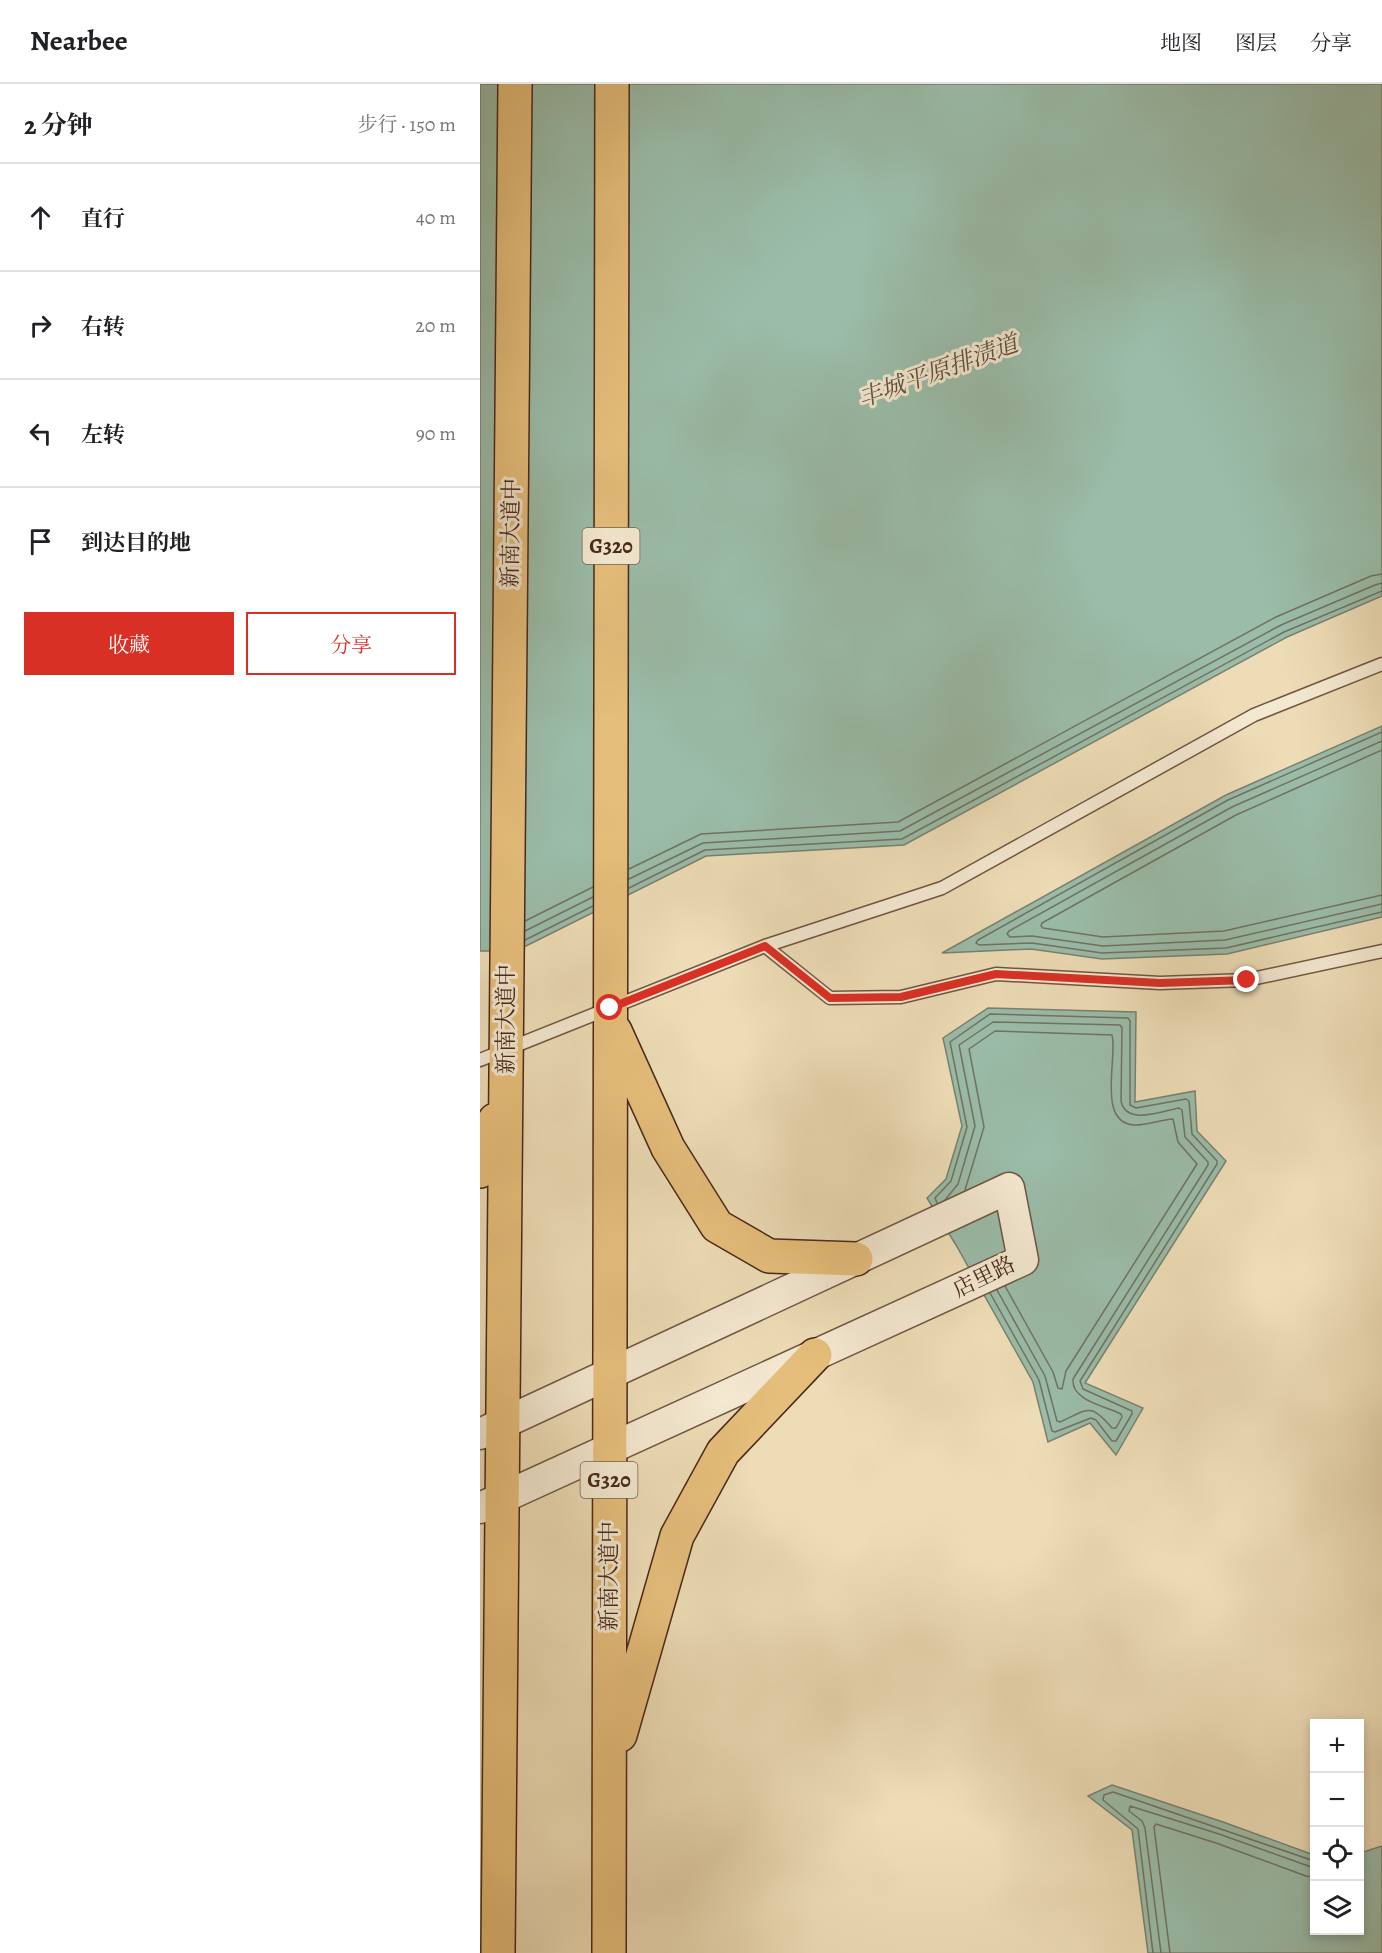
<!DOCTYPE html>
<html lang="zh">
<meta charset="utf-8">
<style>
:root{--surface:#fff;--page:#f2f2f2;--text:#202124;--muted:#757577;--line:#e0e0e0;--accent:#d93025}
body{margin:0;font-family:Alegreya,"Noto Serif SC",serif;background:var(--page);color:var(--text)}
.controls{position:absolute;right:18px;bottom:18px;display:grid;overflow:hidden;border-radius:0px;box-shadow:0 3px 9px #0003}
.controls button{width:54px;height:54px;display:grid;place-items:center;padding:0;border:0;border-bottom:2px solid var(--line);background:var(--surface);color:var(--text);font:30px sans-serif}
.stop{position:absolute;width:18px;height:18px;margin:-14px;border:4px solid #d93025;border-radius:50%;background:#fff}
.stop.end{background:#d93025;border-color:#fff;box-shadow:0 2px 6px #0008}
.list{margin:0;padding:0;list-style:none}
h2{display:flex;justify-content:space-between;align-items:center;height:78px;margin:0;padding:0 24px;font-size:26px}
h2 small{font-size:20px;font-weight:400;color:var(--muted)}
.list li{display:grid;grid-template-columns:39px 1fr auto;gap:18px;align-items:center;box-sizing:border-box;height:108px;padding:0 24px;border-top:2px solid var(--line)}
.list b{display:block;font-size:22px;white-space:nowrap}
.list em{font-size:20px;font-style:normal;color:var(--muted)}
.actions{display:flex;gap:12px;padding:18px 24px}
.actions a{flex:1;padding:14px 0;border:2px solid var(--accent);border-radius:0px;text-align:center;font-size:21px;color:var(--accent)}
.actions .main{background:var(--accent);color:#fff}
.icon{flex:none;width:33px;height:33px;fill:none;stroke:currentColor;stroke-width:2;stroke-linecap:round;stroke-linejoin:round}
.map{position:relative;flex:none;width:902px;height:1869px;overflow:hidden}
header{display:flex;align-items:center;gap:36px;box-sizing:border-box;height:84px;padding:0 30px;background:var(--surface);border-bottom:2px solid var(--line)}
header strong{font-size:28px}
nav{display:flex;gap:33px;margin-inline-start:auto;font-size:21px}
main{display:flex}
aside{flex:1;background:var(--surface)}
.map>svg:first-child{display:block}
</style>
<header>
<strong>Nearbee</strong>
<nav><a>地图</a><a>图层</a><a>分享</a></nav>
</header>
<main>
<aside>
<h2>2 分钟<small>步行 · 150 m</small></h2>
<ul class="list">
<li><svg class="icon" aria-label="ahead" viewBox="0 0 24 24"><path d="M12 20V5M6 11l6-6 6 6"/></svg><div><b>直行</b></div><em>40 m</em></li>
<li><svg class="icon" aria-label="right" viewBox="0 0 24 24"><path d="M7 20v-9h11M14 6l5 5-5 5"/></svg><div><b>右转</b></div><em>20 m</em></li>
<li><svg class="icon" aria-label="left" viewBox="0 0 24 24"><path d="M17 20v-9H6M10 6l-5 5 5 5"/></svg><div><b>左转</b></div><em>90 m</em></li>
<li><svg class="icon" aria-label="arrive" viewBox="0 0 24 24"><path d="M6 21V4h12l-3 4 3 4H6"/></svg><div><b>到达目的地</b></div></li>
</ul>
<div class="actions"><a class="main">收藏</a><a>分享</a></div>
</aside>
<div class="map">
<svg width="902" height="1869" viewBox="0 0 902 1869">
<rect width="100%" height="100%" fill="#eddcb6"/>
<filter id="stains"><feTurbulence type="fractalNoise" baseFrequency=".00333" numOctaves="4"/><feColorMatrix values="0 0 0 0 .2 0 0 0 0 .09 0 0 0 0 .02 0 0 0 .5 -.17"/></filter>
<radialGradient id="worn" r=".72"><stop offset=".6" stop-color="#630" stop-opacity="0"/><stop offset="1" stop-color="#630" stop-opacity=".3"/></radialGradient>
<path fill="#9abca9" stroke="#798171" stroke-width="1.5" d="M0,0H902V512L807,553L424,761L226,772L36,867H0Z
M902,642V833L747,870L622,875L551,865L462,869L746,711Z
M508,924L656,928L655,1018L715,1007L717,1047L746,1077L605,1299L663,1324L636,1371L610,1339L568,1358L553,1298L476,1161L447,1114L466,1095L482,1042L463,954Z
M632,1701L743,1738L834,1771V1846H880V1769L902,1762V1869H668L652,1746L608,1712Z"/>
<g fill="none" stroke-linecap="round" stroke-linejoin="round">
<path stroke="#717262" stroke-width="1.5" d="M902,648L748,716L498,856L496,859L499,861L552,859L622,869L746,864L902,828
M902,657L752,723L529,847L527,850L530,853L552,852L623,862L745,856L902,820
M902,666L756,731L562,839L561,842L563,844L623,853L744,847L902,811
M149,785L221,750L418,738L796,533L891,492L902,490
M149,795L223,759L420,747L801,541L895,501L902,499
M149,804L225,766L422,755L804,548L902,507
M45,837L113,803
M45,847L113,813
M45,856L113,822
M485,1106L504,1043L489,965L515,947L632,951C638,973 616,1040 655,1041C668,1041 680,1036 693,1035L698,1058L717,1080L586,1287L582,1305L578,1304L573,1288L525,1202
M465,1116L478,1100L495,1042L479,961L513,938L640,941L642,944L641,1017C646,1042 682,1027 699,1024L702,1026L705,1053L728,1078V1081L593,1295C591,1317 626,1322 641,1330L642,1333L636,1344H632C610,1318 609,1325 580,1338L577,1337L565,1292L517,1206
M457,1119L455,1114L471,1097L487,1043L470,958L510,930L648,934L650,937V1021L656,1024L706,1015L709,1017L712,1050L737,1077V1080L600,1297L603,1305L652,1327V1330L636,1357H632L616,1336L611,1334L575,1348L572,1347L559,1296L510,1209
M673,1869L658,1745L623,1716L624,1711L633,1708L834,1777
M681,1869L665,1744L662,1737L649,1727L650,1722L739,1750L834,1784
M690,1869L674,1743L676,1740L736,1759L826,1792L834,1793"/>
<defs>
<path id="service" d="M285,862L350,914L421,913L516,890L680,899L767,896L902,867
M0,976L285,862L462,804L774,631L902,580"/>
<path id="tertiary" d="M0,1350L529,1104L543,1176L0,1424"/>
<path id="trunk" d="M135,947L188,1064L237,1142L289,1172L376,1175
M0,1087L15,1036
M140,1651L197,1452L243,1368L335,1271
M18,1869L35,0
M129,1869L132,0"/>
</defs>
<use href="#service" stroke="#715542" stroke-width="15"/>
<use href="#tertiary" stroke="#715542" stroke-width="33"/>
<use href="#trunk" stroke="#48281c" stroke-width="36"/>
<use href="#service" stroke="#f3e8d0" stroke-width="12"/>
<use href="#tertiary" stroke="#f3e8d0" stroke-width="30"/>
<use href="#trunk" stroke="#e6be7b" stroke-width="33"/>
</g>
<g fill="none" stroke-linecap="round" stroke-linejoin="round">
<path stroke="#d93025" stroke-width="8" d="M130,924L285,862L350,914L421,913L516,890L680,899L767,896"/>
</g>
<g text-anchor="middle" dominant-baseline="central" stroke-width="6" stroke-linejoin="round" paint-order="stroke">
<g fill="#f3e8d0" stroke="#7b6252" stroke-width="1.5">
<rect x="102.5" y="444" width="57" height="36" rx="4.5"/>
<rect x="100.5" y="1378" width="57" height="36" rx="4.5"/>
</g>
<g font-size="21" font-weight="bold" fill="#48281c">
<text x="131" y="462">G320</text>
<text x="129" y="1396">G320</text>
</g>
<g font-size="22" fill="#48281c" stroke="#f3e8d0">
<text transform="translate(31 449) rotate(-89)">新南大道中</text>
<text transform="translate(26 935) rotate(-90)">新南大道中</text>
<text transform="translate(504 1193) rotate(-26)">店里路</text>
<text transform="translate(129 1492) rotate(-90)">新南大道中</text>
</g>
<g font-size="24" font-style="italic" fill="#5c4d3f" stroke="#f3e8d0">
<text transform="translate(458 287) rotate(-20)">丰城平原排渍道</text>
</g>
</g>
<rect width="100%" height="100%" filter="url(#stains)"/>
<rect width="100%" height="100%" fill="url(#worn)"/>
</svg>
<div class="controls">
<button>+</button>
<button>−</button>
<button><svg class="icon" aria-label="locate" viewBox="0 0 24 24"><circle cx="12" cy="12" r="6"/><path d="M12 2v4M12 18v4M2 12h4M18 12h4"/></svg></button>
<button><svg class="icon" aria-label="layers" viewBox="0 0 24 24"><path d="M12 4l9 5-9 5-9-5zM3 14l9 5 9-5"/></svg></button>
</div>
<div class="stop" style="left:130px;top:924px"></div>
<div class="stop end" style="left:767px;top:896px"></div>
</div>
</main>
